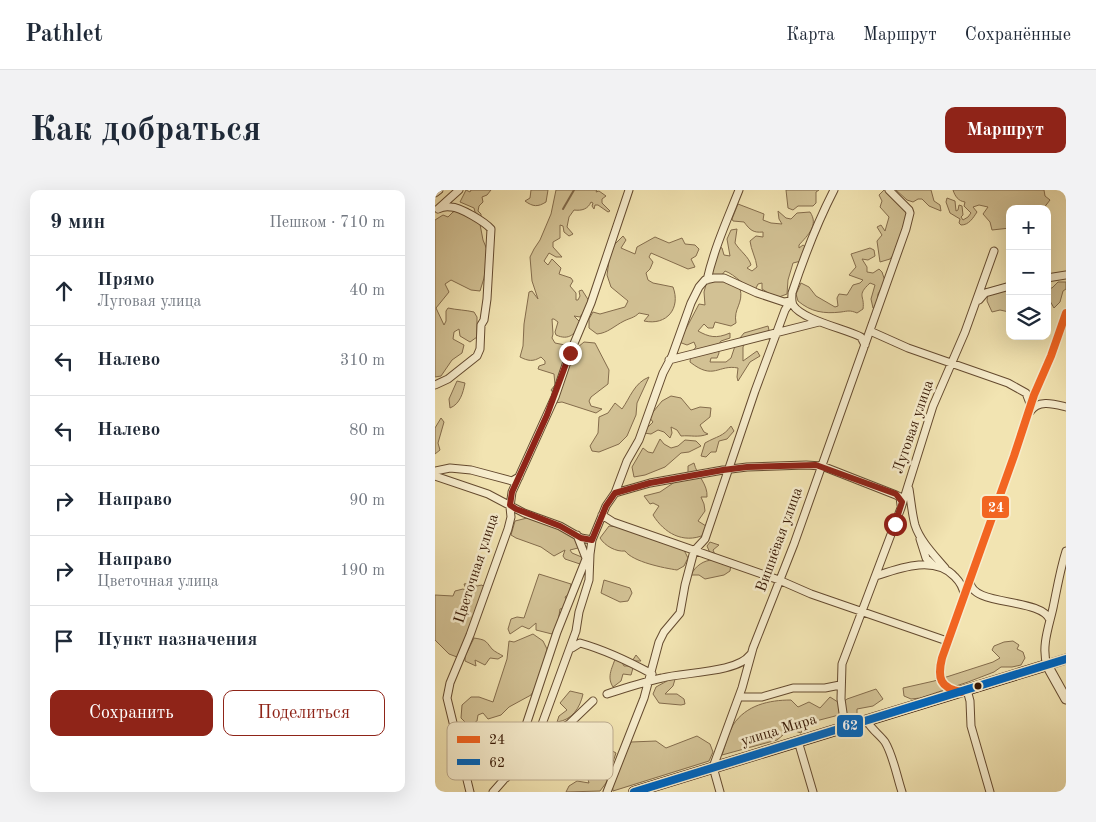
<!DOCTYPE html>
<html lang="ru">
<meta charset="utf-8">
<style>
:root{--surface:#fff;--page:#f2f2f3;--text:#1f2937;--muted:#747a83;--line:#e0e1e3;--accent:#8f2418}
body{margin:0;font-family:"Old Standard TT",serif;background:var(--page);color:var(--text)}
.controls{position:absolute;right:15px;top:15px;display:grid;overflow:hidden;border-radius:10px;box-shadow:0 5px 20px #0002}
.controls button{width:45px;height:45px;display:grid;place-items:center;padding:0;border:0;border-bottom:1px solid var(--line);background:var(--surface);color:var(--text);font:25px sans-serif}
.stop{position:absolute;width:15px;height:15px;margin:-11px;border:4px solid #8f2418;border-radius:50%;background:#fff}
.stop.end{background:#8f2418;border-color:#fff;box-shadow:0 1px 5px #0008}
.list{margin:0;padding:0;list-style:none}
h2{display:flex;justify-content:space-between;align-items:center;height:65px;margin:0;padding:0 20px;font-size:21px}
h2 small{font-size:16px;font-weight:400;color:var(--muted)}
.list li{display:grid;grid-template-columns:32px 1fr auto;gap:15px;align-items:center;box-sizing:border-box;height:70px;padding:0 20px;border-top:1px solid var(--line)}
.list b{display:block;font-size:19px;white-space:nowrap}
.list p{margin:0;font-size:16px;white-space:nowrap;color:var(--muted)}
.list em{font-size:16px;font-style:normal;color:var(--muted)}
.actions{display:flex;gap:10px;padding:15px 20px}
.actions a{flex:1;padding:11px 0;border:1px solid var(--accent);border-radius:10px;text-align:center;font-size:18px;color:var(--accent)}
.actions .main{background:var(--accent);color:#fff}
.icon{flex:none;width:28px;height:28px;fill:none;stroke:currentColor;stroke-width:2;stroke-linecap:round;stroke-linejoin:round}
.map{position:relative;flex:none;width:631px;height:602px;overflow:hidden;border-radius:10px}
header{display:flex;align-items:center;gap:30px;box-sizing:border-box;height:70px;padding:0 25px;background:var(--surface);border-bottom:1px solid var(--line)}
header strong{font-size:24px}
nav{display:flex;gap:28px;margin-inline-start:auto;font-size:18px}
.intro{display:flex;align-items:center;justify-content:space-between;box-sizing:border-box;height:120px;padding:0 30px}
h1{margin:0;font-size:35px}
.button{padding:12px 22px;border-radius:10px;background:var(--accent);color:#fff;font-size:18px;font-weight:700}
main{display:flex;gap:30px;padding:0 30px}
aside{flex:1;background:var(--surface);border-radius:10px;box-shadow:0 5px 20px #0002}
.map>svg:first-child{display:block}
</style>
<header>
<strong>Pathlet</strong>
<nav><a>Карта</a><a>Маршрут</a><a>Сохранённые</a></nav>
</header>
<div class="intro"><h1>Как добраться</h1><a class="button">Маршрут</a></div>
<main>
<aside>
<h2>9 мин<small>Пешком · 710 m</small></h2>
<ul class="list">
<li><svg class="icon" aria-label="ahead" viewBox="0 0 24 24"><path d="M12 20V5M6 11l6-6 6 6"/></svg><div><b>Прямо</b><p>Луговая улица</p></div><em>40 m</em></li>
<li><svg class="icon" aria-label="left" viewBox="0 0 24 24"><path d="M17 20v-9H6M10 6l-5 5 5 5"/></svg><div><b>Налево</b></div><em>310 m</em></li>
<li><svg class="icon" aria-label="left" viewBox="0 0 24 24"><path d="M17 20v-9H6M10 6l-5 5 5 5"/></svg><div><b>Налево</b></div><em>80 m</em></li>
<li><svg class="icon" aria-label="right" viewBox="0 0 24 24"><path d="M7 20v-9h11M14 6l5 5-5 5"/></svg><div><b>Направо</b></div><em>90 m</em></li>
<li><svg class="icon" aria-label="right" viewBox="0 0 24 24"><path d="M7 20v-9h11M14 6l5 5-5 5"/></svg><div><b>Направо</b><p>Цветочная улица</p></div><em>190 m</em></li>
<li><svg class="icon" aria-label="arrive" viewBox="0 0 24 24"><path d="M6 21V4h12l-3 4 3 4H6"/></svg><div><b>Пункт назначения</b></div></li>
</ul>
<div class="actions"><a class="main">Сохранить</a><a>Поделиться</a></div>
</aside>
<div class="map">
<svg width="631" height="602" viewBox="0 0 631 602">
<rect width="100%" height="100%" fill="#f2e4b2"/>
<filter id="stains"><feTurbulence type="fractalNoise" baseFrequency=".004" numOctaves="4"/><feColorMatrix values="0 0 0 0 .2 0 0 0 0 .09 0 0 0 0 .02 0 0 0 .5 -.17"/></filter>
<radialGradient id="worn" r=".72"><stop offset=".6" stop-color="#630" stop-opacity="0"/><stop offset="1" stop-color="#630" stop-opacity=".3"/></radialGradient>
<path fill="#d2c194" stroke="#846c4c" d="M31,0L35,2L36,0H56L52,5L47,7L48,12L44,16L43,21L46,24V27L40,22L39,18L25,12Z
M96,0H113L111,12C103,17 98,17 90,11L95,8Z
M121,0H162L161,2L164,1L171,6L167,9V13L175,21L173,22L163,15H160L159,19L157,16L158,13L156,12C153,19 147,21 139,20L134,27L132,37L138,44L134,46L129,42L128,36L125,35V48L118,52V57L127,67H121L114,63L109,71L113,75L117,69L126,78L124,84L136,88L138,91L135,96L141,103V110H143L145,106L144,101L147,100L154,111L151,124H147L145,127L139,126L145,132C141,144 134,151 121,145L120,142L123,132L119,129H117L118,144L117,148L120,153L130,155L134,160L143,157L149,152L160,153L174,180L173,194L156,207L154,211L156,216L167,219L161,223L127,212L120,213L119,204L116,200L120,195L119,184L103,179L104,176L110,174V171L106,167C98,172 93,171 85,167L88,156L89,134L94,102L97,101L103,109L97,91L95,67L99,59L105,50L116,24Z
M351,0H384L381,2V13L378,16H363L358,20L353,18Z
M449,0H452L473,21L461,62L455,69L445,72L442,51L447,45L442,37L446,35L450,41L454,27L445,17L447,11L444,5Z
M461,0H496L499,11L505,15L506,21L494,16L487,9H483L478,12L472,10Z
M518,0H609L610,6L615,10L608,19H575V38L557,40L555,32L548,24L553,17L544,15L538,17L542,22C538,28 534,35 526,35L524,33L525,29L515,23L511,12L512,8L520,11L521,21L523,20L524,15L527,16L528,25L526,27L528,30L533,27L536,23L529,16L530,12C523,11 520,6 518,0Z
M303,14L329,24L328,30L336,33L347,34L344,29L343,21L351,28L356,29L362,23L375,22C384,35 373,45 364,55V58L368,55L371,57L366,71L358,73L353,90L352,104L344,107L335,104L327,99V93L323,94L320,100C308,96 301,85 290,81L286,86L278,85L276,79L283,56L287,58L289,65L295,66L292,49L296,40L302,39L300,53C305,61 314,67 316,75L312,78L317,81L322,77C321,68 316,60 315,51L321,46L328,47V42C318,43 315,40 309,32L298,31L297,29Z
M24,20L44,29L48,50L53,62L49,88L45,101L36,100L16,90L10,94L14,102L1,118L9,135L11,131V121L13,118C22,120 31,120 39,122L42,127V147L35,152L25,146L24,139L19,142L18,149L29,155L27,163L17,170L6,186L0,187V30L8,25L13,27L18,22Z
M188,46L191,50L186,58L200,64L202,57L220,47L234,53L247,48L250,54L260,55L264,59L261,66L256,69L260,77L253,79L216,63L214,67L218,72L215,79L211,83L213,90L218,93L238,97C246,118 232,136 209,131L214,125L204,123C199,128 195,128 189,131C179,136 173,143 162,144L154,138V129L158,122L165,124L190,117L193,111L176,97L172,85L175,64L180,54Z
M435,58L439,60L440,66L433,70L427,69L432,77V82L438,83L444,79L447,82L450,91L443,104L442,116L438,118L436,109L440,95L435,93C421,106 430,105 428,119L422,123C415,120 413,121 406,122C389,124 376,122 363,111L361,104L366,93L374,97L381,106L400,117L403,116L402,108L404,104L412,105L418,95L425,93L428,90L414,85L421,77L416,64Z
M289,90L305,98C309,114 298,118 301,133L296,136L280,132L278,138H273L269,134L263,141C274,147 281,149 295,143V148L286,151L283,155L284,163L282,168H276L275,172H291L296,168L301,153L309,143L333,136L334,140L329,144L311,151L308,157V171L322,161L325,166L315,172L303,191L302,187L303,178C283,174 279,191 255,172L256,163L261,157L259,152L252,155L244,152L264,114L270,115L269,102L272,91Z
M623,92H631V99L628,101L625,112L619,118L615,111H612V98H617Z
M575,97L574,122L565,120L557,122L552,111L553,101Z
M214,187L202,213L201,225L192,246L184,254L164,262L157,261L155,256L163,243L164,227L173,223L180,213L187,219C195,208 199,193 214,187Z
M22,191L30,193C28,203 25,214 15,218L14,209Z
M236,206L246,208L256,220L265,217L276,218L275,227L265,235L269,242L273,244C263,248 256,245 246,246L242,240L236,237L237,243L235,248L229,242L223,240L216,244L209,243L211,239L218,232L214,227L227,211Z
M6,228L9,232L3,253L5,260L0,264V238Z
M296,236L299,241L292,249L284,251L281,262H276L271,267L266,266L270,253C282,246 288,247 296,236Z
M225,249L229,254L236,258L243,256L250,250L261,251L266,256L254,262L246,263L230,277L210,285L199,287L197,277L208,258L213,262L218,263Z
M259,273C262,286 273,294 272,307H266L269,314L270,321L263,331L271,336L269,345C248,354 229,343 218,325L224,316L218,313L215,314L209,306L225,302L253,283V276Z
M92,328H104L140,346L145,354L143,358L135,360L137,363L149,368L145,374L130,369L128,366L130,360L119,366L106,357L81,348L76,345L80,331Z
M174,336L186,337L249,360L253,368L249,376L242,380C229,378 198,372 190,361C181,362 170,356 165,348Z
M275,352L284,355L278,360L281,367L296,374L295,381L289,385L270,389L264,385H256C260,376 269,370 278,370L272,356Z
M104,384L136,394L134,404L130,407L133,413L129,418L125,419L123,432L117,444L101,440V433L94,439L87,436L75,444L73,439L76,429L82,427L89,428Z
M169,390L195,398L197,403L193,411L185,412L166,403Z
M36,393L42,396L47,395L50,398L40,427L22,467L14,464L0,450V405L18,406L20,401L28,399L32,401L29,394Z
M98,444L108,451L112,459L105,490L96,505L74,517L66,525L53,529L48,523L43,525L42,531L34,536L26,528L27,515L36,507H44L58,512L72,469L74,451L79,452Z
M39,448C51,450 50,450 57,459C60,462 65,464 68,466L63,469L55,468L50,475L40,470L41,476L30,471V466Z
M578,451L584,455L582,459L588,462L590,468L586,475L577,477H566L559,482L533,492L485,508L476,509L469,506L468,498L499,491L558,472L565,468L557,460L559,456L569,452Z
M201,465L206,471H200L196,485L188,484L186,491L178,497C171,486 178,477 181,466L185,469L189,476H194Z
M241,486L238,496L230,504H242L249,509L250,514L246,515L224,513L218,504L221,497Z
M441,499L448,509L438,516L422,519V524L414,527L404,525L377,532L372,529L366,543L348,537V545L342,550L287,565C290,556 293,544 298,535C311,515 334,510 356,510L363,517L374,512L385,518L395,507L406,514L412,509Z
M135,501L148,504C145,518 137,530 122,532L124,526L132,520L125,513Z
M262,546L275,554L278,562L274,571L178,601L177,593L196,552L221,551L231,558Z
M174,559L181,563L171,593L165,601L131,602L134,596L142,591L154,593L151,582L154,567Z"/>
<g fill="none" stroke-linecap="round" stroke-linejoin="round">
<path stroke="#806848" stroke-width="2" d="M128,19L139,0"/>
<defs>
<path id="minor" d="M399,0C382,33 369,67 357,103C357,107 356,111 358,115C367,130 411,139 426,147L430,155
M0,3L4,0
M4,18L24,0
M612,88L631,85
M272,90C279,59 292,30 304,0
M544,110L550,103L575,96
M435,141L473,158L573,193L591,203L596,216
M234,170L384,132
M0,195L13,189L42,166L45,159L46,135L49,130L52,109L56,39C50,32 25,17 16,17C11,16 7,17 3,19
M595,222C603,209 619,214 631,217
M0,281L15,278L36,280L77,291L84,287
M0,286L53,304L89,323L125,336L146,348L157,350
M474,299C476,311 477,324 480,335C485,351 500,366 510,378
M180,303L215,293L288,280L312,277L371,275L387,276L461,305L465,307L466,315
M167,325L178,332L344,390L376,404L512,451
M142,345L153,373
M485,349L491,368L498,375
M441,386C465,378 500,365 520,387C525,392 528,397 529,404
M535,391C535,417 606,407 615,430
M137,458L145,453C170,460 195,472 217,484
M612,475C606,457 614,436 618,418C622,399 625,380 631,361
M532,500L535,511L536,536L555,602
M523,501C503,497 502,485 507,468L579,266L599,205L616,166L631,123
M172,504C190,498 209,492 227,488C249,482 302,483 315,465
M304,507H327L358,498H390L405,495
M432,531C437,540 445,545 450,552C458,565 462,587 467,602
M410,537L406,509L407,474L466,318L498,216L530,142L559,61
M363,551L378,602
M99,556L141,441L144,422L154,390L155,364L157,350L171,316L180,303L192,271L204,250L228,183L237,166L256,113L264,97L270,90L279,88H289L322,103L349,112L356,111
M71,588L88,544L122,442L151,369
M35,602L12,508L15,493L35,445L73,339L76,327L75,317L77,302L120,207L135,163L156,113L194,0
M58,602L103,551L134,534L158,511
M172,602L209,508L224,452L229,442L245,423L250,395L259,361L270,349L320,201L350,120L356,111
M285,602L278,577L307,498L318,458L359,354L471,39L475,23L474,20L454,0"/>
<path id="tertiary" d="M631,469L612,475L631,509"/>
<path id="secondary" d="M199,602L612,475"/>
</defs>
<use href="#minor" stroke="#644a2f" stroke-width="9"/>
<use href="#tertiary" stroke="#644a2f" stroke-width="11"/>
<use href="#secondary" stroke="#351603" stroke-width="12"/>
<use href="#minor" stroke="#f7edcd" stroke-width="7"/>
<use href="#tertiary" stroke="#f7edcd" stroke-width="9"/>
<use href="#secondary" stroke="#f7edcd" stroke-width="10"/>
<defs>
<path id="bus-1" d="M526,502C505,498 502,488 507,468L579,266L599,205L616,166L631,123"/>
<path id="bus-2" d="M199,602L631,469"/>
</defs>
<use href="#bus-1" stroke="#f7edcd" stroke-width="11"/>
<use href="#bus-2" stroke="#f7edcd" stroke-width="11"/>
<use href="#bus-1" stroke="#f26522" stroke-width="8"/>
<use href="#bus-2" stroke="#0065bd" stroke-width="8"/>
</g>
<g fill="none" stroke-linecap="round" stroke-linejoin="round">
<path stroke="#8f2418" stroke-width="6" d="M135,163L112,225L77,302L75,315L81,319L125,336L146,348L157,350L171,316L180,303L215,293L288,280L312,277L381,275L461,304L467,312L460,334"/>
</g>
<circle fill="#351603" stroke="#f7edcd" stroke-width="2" cx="543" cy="496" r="4.5"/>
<g text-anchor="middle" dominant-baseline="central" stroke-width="5" stroke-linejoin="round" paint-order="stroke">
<g font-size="15" fill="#351603" stroke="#f7edcd">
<text transform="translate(479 237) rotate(-71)">Луговая улица</text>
<text transform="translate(345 350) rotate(-70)">Вишнёвая улица</text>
<text transform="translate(42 379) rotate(-72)">Цветочная улица</text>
<text transform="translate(344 541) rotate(-17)">улица Мира</text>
</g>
</g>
<rect x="12" y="532" width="166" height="58" rx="8" fill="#f7edcd" stroke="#bdac90" stroke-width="1"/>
<rect x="22" y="546" width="23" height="7" fill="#f26522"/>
<rect x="22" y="569" width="23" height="6" fill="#0065bd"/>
<g font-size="14" fill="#351603">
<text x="54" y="554">24</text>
<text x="54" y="577">62</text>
</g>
<g stroke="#f7edcd" stroke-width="2">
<rect x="546" y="305" width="29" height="24" rx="5" fill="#f26522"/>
<rect x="401" y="524" width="28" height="24" rx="5" fill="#0065bd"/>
</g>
<g font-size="14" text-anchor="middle" font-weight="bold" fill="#fff">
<text x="561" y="322">24</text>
<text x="415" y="540">62</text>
</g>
<rect width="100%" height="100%" filter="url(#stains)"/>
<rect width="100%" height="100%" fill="url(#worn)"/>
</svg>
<div class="controls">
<button>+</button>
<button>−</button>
<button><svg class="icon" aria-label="layers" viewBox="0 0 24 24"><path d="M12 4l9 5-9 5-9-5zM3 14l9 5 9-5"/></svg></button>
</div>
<div class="stop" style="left:460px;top:334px"></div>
<div class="stop end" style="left:135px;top:163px"></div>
</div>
</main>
